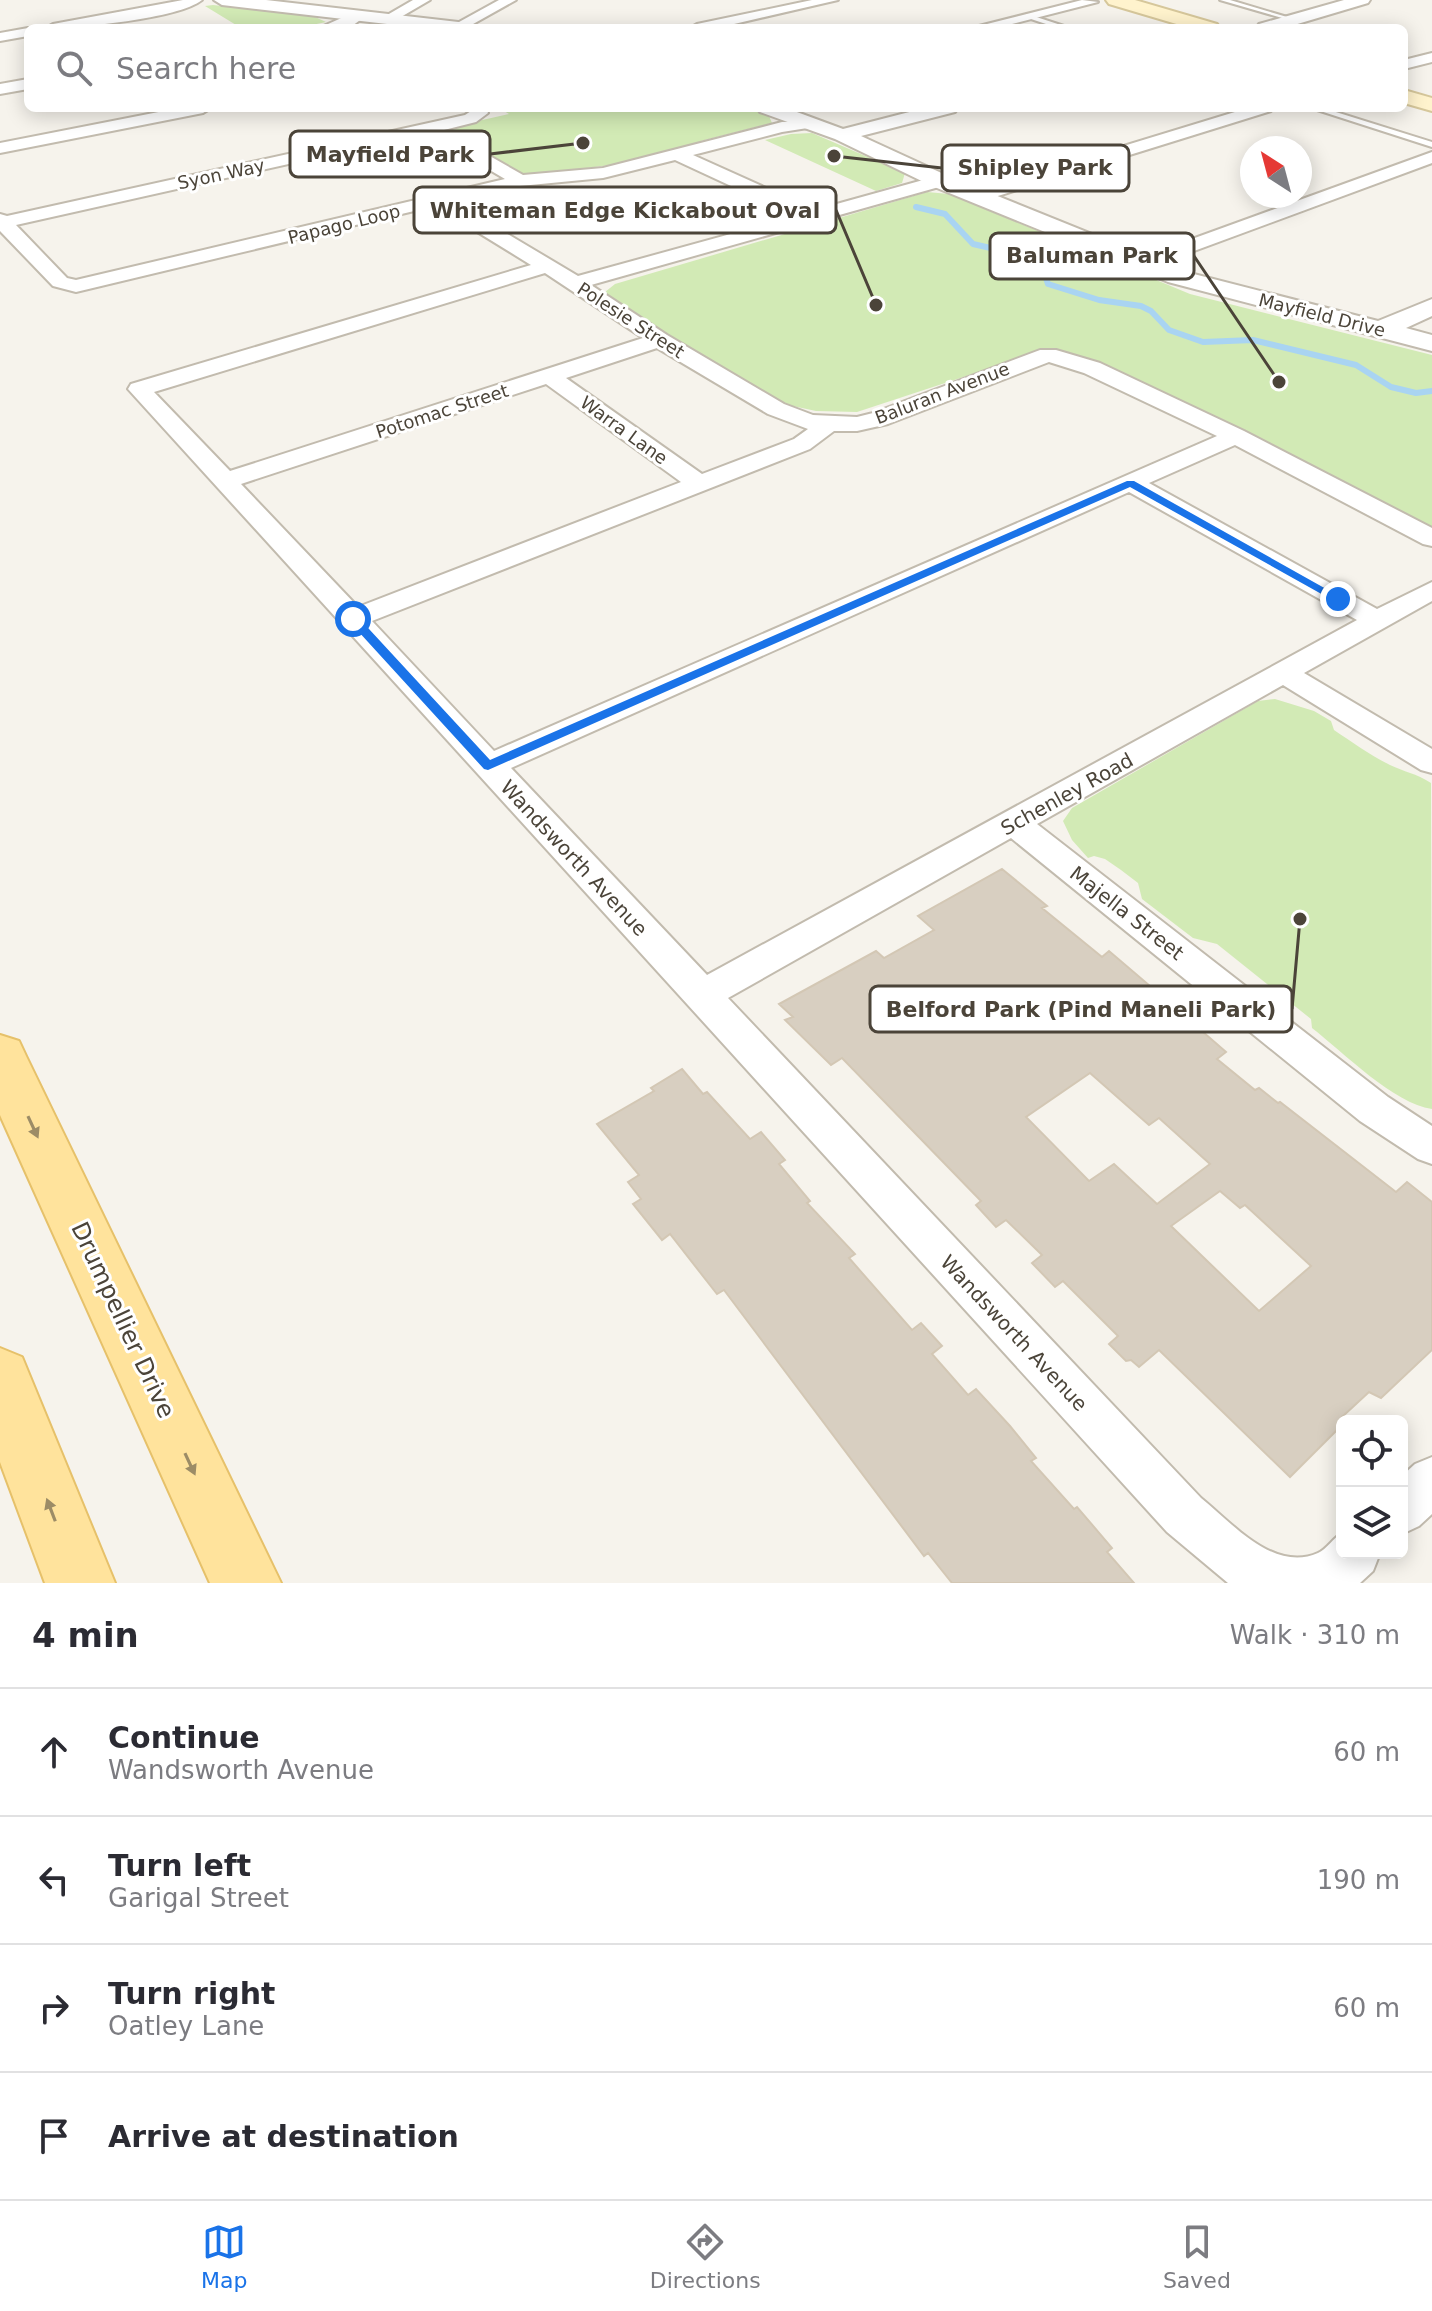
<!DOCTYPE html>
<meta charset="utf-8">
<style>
:root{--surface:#fff;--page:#f2f2f3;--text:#2b2b33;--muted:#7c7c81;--line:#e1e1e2;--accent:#1a73e8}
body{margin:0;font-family:"DejaVu Sans",sans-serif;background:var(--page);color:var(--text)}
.controls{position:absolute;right:24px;bottom:24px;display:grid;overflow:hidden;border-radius:12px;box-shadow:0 4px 20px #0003}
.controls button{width:72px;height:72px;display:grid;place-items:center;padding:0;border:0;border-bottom:2px solid var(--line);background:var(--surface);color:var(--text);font:40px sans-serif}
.compass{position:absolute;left:1240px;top:136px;width:72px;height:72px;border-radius:50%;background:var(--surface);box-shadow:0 4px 20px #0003;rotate:324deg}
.stop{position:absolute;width:24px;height:24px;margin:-18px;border:6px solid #1a73e8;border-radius:50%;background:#fff}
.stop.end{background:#1a73e8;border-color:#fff;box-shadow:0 2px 8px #0008}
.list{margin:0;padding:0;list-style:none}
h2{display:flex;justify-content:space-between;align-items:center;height:104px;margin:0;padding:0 32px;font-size:34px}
h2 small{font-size:26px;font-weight:400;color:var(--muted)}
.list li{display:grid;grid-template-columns:52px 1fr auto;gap:24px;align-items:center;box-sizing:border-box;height:128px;padding:0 32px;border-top:2px solid var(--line)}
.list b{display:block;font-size:30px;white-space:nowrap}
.list p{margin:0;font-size:26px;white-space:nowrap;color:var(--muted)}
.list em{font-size:26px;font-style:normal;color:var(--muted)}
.icon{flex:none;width:44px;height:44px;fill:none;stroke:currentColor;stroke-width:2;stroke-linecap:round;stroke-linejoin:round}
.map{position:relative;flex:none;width:1432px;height:1583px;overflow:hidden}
.search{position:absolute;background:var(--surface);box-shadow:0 4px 20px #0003;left:24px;right:24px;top:24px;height:88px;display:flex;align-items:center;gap:20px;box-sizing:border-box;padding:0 28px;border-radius:12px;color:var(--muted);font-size:30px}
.sheet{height:616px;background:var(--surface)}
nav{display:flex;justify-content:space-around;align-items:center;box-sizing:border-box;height:112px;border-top:2px solid var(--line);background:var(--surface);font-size:22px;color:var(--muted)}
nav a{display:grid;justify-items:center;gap:4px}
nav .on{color:var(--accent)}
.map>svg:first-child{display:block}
</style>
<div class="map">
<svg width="1432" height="1583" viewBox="0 0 1432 1583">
<rect width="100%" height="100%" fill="#f6f3ec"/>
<path fill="#d2eab5" d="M213,5L313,16L326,22L298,28H241L205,6Z
M499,108H748L769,116L772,123L701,141L699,145L630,160L626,163L524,176L442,129L509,114Z
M812,133L905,173L902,183L876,191L765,140L791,134Z
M927,192L949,194L1190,294L1432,355V528L1066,352L1042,351L857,412L816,411L788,405L600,296L615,284Z
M1275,699L1314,711L1331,721L1334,730C1352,742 1370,755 1390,765C1404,772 1416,773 1431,783L1432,1109C1394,1104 1343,1052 1312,1028L1311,1019L1217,944L1193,938L1142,899L1138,883L1121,870L1105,859L1094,856L1088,858L1072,840L1063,821L1072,808L1258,701Z"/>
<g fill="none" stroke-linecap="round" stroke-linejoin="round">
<path stroke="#a9d4f2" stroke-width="6" d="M916,207L945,214L973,244L1021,255L1048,269L1045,275L1048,284L1099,300L1141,306L1151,311L1169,330L1203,342L1253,340L1356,365L1391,387L1416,393L1432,391"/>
</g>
<path fill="#d8cfc1" stroke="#d3c7b4" stroke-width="2" fill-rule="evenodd" d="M1002,869L1047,906L1042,908L1102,957L1109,951L1157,992L1226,1052L1217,1059L1255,1090L1259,1088L1278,1103L1280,1102L1396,1192L1407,1182L1432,1202V1350L1381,1398L1369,1392L1342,1417V1425L1290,1477L1159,1350L1139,1367L1131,1360L1126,1361L1109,1344L1118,1336L1063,1281L1055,1287L1032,1263L1042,1255L1006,1220L996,1227L976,1205L981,1201L842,1058L831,1065L785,1020L793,1017L779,1004L876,951L884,958L934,930L918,916ZM1090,1073L1149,1125L1159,1118L1210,1164L1157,1204L1114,1164L1089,1181L1026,1117ZM1220,1191L1240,1208L1245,1205L1311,1266L1259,1311L1171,1226Z
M682,1069L703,1094L707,1092L750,1139L761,1132L785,1160L779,1164L810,1201L807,1203L855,1254L849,1258L912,1330L921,1323L942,1346L932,1354L968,1395L976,1389L1010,1426L1036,1458L1031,1461L1074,1509L1077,1507L1112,1548L1107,1552L1134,1583H952L928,1553L924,1556L724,1290L717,1294L670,1234L662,1240L633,1204L641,1199L628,1182L639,1175L597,1124L654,1091L651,1088Z"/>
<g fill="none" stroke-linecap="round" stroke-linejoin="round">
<defs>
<path id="service" d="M1220,0H1230L1294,19L1289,20Z
M1027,14L1067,27L1068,28H1058L1025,17Z
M1311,108H1323L1432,142V147Z"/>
<path id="minor" d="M183,0H202C178,19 78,28 46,28L53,24Z
M413,0H430L394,21L382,18Z
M499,0H516L466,28L450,27Z
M812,0H838L717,28H690L697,24Z
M1082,0L1098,2L996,28H971Z
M355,12L367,15L352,26L319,28Z
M28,28V36L0,41V33Z
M1432,53V62L1404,69V60Z
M28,79V89L0,94V84Z
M179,108H211L203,113L0,153V143Z
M470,108H486L488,113L476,122L444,130L523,175L603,168L782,122L814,121V127L782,132L693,155L815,210L934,177H946L949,181L946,185L591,285L667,335L784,404L813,415L857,417L873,413L1040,350H1056L1100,363L1244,431L1432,528V546L1423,544L1235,445L1149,483L1377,609L1432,582V601L1304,673L1432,749V773L1421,770L1283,685L1037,824L1388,1097L1432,1126V1164L1418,1159L1360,1121L1011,838L728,998L1201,1498C1232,1523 1274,1573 1318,1553C1327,1549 1333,1538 1342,1533V1553H1380L1373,1571L1360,1583H1228L1167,1532L128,389L131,384L531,265L435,206L76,292L53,286L0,231V214L7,216L465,115L471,111ZM427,133L505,179L76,280L67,278L16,225ZM675,160L796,216L578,276L454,202L520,186L603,178ZM545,273L643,338L230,471L154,392ZM657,348L768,414L808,429L794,439L702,474L566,378ZM1049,362L1084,373L1217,436L494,751L372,621L810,449L834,431H857L888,424ZM546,384L681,482L358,607L241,484ZM1129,492L1357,620L707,975L511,768Z
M1248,108H1273L1271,111L985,200L979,201L970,196L973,192Z
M1432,152V163L1148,268L1141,270L1131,264L1134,260Z
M1432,1457V1514L1419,1526L1402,1534V1476L1415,1464Z"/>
<path id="tertiary" d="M214,0H266L467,23L476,28H422L222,5Z
M1344,0H1370L1368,3L1284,28H1256L1259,24Z
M757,108H786L843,129L925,108H958L955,112L861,136L948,176L1186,272L1378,321L1432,299V316L1406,328L1432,335V351L1168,282L932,186L835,139L760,112Z"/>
<path id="secondary" d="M1106,0H1135L1217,24L1220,28H1190L1109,4Z
M1404,90L1432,98V111L1404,103Z"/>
<path id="primary" d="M0,1035L19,1041L26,1056L281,1583H210L0,1115Z
M0,1348L22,1357L115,1583H45L0,1462Z"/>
</defs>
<use href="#service" stroke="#c2bbae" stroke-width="4"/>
<use href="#minor" stroke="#c2bbae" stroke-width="4"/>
<use href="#tertiary" stroke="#c2bbae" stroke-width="4"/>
<use href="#secondary" stroke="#d6c79b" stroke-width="4"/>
<use href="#primary" stroke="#e6c16a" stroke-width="4"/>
<use href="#service" fill="#fff" fill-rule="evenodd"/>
<use href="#minor" fill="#fff" fill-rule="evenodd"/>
<use href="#tertiary" fill="#fff" fill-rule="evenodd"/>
<use href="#secondary" fill="#fff3cd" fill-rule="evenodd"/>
<use href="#primary" fill="#ffe39c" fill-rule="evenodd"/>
</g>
<defs><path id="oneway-solid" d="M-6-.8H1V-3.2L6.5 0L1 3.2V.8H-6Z" transform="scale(2)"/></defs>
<g fill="#9c8c66">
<use href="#oneway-solid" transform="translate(33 1127) rotate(65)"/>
<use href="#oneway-solid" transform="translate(190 1464) rotate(65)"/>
<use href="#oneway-solid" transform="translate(51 1510) rotate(-111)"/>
</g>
<path fill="#1a73e8" d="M1127,481H1134L1344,599L1334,601L1130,487L488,770L484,769L347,619L357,616L490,760Z"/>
<g text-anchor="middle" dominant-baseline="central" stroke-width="6" stroke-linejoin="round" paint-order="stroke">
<g font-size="18" fill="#4b4439" stroke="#fff">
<text transform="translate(221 174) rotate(-12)">Syon Way</text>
<text transform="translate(344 224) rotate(-14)">Papago Loop</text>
<text transform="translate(1322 315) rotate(14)">Mayfield Drive</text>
<text transform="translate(631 320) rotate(33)">Polesie Street</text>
<text transform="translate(942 393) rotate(-21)">Baluran Avenue</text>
<text transform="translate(442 411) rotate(-18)">Potomac Street</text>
<text transform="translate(624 430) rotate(36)">Warra Lane</text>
</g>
<g font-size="20" fill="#4b4439" stroke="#fff">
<text transform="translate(1067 794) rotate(-29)">Schenley Road</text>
<text transform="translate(574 858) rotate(47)">Wandsworth Avenue</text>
<text transform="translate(1127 913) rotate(38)">Majella Street</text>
<text transform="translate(1014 1333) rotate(47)">Wandsworth Avenue</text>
</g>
<g font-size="24" fill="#4b4439" stroke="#fff">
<text transform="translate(123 1320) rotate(65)">Drumpellier Drive</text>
</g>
</g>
<path fill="none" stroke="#4b4439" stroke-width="3" d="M583 143L490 154M834 156L942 168M876 305L836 210M1279 382L1194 256M1300 919L1292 1009"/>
<g fill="#4b4439" stroke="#fff" stroke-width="3">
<circle cx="583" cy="143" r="8"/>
<circle cx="834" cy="156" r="8"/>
<circle cx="876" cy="305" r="8"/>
<circle cx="1279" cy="382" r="8"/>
<circle cx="1300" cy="919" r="8"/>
</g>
<g fill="#fff" stroke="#4b4439" stroke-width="3">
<rect x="290" y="131" width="200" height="46" rx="8"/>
<rect x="942" y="145" width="187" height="46" rx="8"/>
<rect x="414" y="187" width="422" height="46" rx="8"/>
<rect x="990" y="233" width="204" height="46" rx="8"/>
<rect x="870" y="986" width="422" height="46" rx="8"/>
</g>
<g font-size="22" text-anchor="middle" font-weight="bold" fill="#4b4439">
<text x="390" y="162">Mayfield Park</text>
<text x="1035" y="175">Shipley Park</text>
<text x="625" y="218">Whiteman Edge Kickabout Oval</text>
<text x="1092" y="263">Baluman Park</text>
<text x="1081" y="1017">Belford Park (Pind Maneli Park)</text>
</g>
</svg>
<div class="controls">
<button><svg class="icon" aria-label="locate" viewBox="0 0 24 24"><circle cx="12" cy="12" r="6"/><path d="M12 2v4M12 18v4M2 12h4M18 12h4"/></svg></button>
<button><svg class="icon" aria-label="layers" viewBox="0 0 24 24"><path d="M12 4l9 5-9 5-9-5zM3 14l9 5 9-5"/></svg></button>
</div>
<svg class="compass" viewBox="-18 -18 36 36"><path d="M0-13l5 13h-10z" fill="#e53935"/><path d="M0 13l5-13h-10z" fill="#7c7c81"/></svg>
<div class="stop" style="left:353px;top:619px"></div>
<div class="stop end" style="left:1338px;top:599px"></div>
<div class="search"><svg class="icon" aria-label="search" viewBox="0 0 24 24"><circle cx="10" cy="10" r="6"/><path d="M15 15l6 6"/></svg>Search here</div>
</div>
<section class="sheet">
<h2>4 min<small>Walk · 310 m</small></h2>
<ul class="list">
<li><svg class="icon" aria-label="ahead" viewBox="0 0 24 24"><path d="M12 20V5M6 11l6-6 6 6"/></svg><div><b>Continue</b><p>Wandsworth Avenue</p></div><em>60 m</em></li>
<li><svg class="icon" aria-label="left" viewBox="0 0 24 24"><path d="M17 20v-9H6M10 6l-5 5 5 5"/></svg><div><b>Turn left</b><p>Garigal Street</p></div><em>190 m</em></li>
<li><svg class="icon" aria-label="right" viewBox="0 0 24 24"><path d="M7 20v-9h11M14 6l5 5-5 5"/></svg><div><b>Turn right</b><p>Oatley Lane</p></div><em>60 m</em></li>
<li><svg class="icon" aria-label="arrive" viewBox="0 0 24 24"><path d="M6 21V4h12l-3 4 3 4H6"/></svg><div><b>Arrive at destination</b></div></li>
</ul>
</section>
<nav>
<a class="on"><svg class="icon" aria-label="map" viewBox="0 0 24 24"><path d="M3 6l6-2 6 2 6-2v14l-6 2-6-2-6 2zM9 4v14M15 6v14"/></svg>Map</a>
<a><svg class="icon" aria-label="directions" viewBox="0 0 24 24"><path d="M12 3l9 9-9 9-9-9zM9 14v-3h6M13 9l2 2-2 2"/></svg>Directions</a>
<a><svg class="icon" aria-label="saved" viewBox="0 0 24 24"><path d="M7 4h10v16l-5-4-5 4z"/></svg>Saved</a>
</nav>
